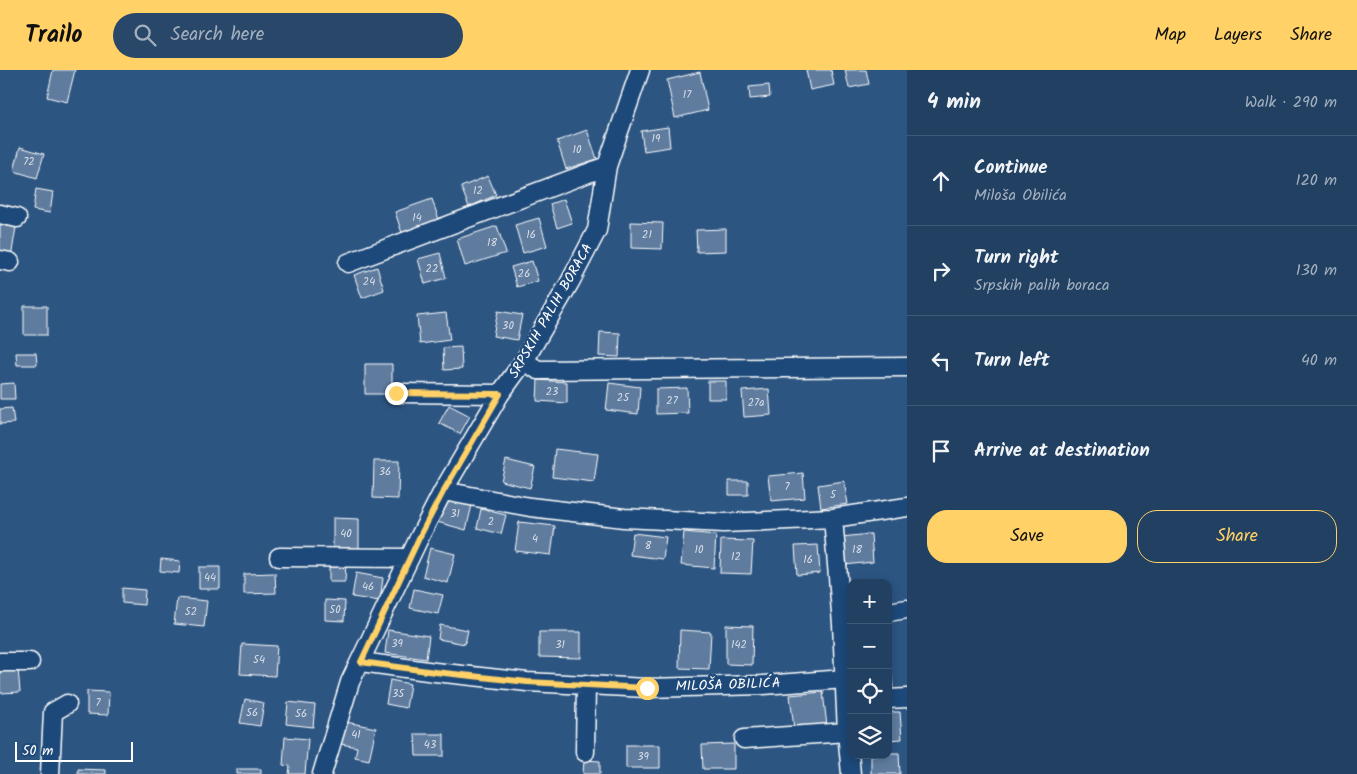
<!DOCTYPE html>
<meta charset="utf-8">
<style>
:root{--surface:#214062;--page:#294768;--text:#f1f3f6;--muted:#a2afbe;--line:#3e5977;--accent:#ffd166}
body{margin:0;font-family:Kalam,sans-serif;background:var(--page);color:var(--text)}
.controls{position:absolute;right:15px;bottom:15px;display:grid;overflow:hidden;border-radius:10px;box-shadow:0 2px 8px #0003}
.controls button{width:45px;height:45px;display:grid;place-items:center;padding:0;border:0;border-bottom:1px solid var(--line);background:var(--surface);color:var(--text);font:25px sans-serif}
.scale{position:absolute;left:15px;bottom:12px;width:118px;box-sizing:border-box;padding-left:5px;border:2px solid #fff;border-top:0;font-size:14px;line-height:18px;white-space:nowrap;color:#fff;-webkit-text-stroke:4px #1f4a7a;paint-order:stroke}
.stop{position:absolute;width:15px;height:15px;margin:-11px;border:4px solid #ffd166;border-radius:50%;background:#fff}
.stop.end{background:#ffd166;border-color:#fff;box-shadow:0 1px 5px #0008}
.list{margin:0;padding:0;list-style:none}
h2{display:flex;justify-content:space-between;align-items:center;height:65px;margin:0;padding:0 20px;font-size:21px}
h2 small{font-size:16px;font-weight:400;color:var(--muted)}
.list li{display:grid;grid-template-columns:32px 1fr auto;gap:15px;align-items:center;box-sizing:border-box;height:90px;padding:0 20px;border-top:1px solid var(--line)}
.list b{display:block;font-size:19px;white-space:nowrap}
.list p{margin:0;font-size:16px;white-space:nowrap;color:var(--muted)}
.list em{font-size:16px;font-style:normal;color:var(--muted)}
.actions{display:flex;gap:10px;padding:15px 20px}
.actions a{flex:1;padding:11px 0;border:1px solid var(--accent);border-radius:20px;text-align:center;font-size:18px;color:var(--accent)}
.actions .main{background:var(--accent);color:#111}
.icon{flex:none;width:28px;height:28px;fill:none;stroke:currentColor;stroke-width:2;stroke-linecap:round;stroke-linejoin:round}
.map{position:relative;flex:none;width:907px;height:704px;overflow:hidden}
header{display:flex;align-items:center;gap:30px;box-sizing:border-box;height:70px;padding:0 25px;background:var(--accent);color:#111}
header strong{font-size:24px}
nav{display:flex;gap:28px;margin-inline-start:auto;font-size:18px}
.search{width:350px;height:45px;background:var(--page);display:flex;align-items:center;gap:12px;box-sizing:border-box;padding:0 18px;border-radius:28px;color:var(--muted);font-size:19px}
main{display:flex}
aside{flex:1;background:var(--surface)}
.map>svg:first-child{display:block}
</style>
<header>
<strong>Trailo</strong>
<div class="search"><svg class="icon" aria-label="search" viewBox="0 0 24 24"><circle cx="10" cy="10" r="6"/><path d="M15 15l6 6"/></svg>Search here</div>
<nav><a>Map</a><a>Layers</a><a>Share</a></nav>
</header>
<main>
<div class="map">
<svg width="907" height="704" viewBox="0 0 907 704">
<rect width="100%" height="100%" fill="#2c5582"/>
<filter id="ink" filterUnits="userSpaceOnUse"><feTurbulence type="fractalNoise" baseFrequency=".02" numOctaves="2"/><feDisplacementMap in="SourceGraphic" scale="10" xChannelSelector="R" yChannelSelector="G"/><feConvolveMatrix kernelMatrix="1 2 1 2 8 2 1 2 1" color-interpolation-filters="sRGB"/></filter>
<g filter="url(#ink)">
<path fill="#5e7c9f" stroke="#fff" d="M53,0H75L67,32L47,27Z
M806,0H831L834,15L810,20Z
M845,0H866L869,14L849,18Z
M700,2L708,40L675,48L667,10Z
M769,15L770,27L750,29L749,17Z
M668,57L670,77L644,81L641,61Z
M587,60L597,89L566,99L557,71Z
M20,77L44,84L37,108L14,101Z
M488,106L496,125L469,137L461,117Z
M36,119L53,122L50,143L33,140Z
M432,129L440,153L403,166L395,142Z
M564,129L572,153L557,158L550,134Z
M539,148L547,176L523,183L515,155Z
M631,152L663,153L662,179L631,178Z
M0,155L16,157L11,188L0,186Z
M497,156L506,183L465,196L457,169Z
M726,159V181L697,182L696,160Z
M440,183L446,208L425,214L418,189Z
M532,191L538,211L517,217L511,197Z
M377,197L384,220L362,228L354,205Z
M24,236H47V265H24Z
M498,241L522,245L517,270L493,266Z
M446,243L450,270L420,274L417,246Z
M600,262L620,263L619,287L599,286Z
M461,277L462,299L444,300L443,278Z
M16,283H36L37,295H17Z
M365,294H392V324H365Z
M538,310L567,312V333L537,331Z
M708,311H726V329H708Z
M14,313L15,329H0V314Z
M609,313L640,317L638,344L606,340Z
M687,318L688,343L656,344V319Z
M769,319L771,345L744,347L742,321Z
M449,335L470,346L460,364L439,353Z
M12,338L14,353L0,354V339Z
M555,379L598,384L594,412L552,407Z
M506,390L535,397L530,418L501,411Z
M374,391H399L398,429L373,428Z
M803,403L805,428L771,431L768,406Z
M729,411H748V425H729Z
M844,411L848,434L821,438L818,415Z
M444,428L472,435L466,460L437,452Z
M481,439L506,445L501,464L477,458Z
M333,448L359,449V479H333Z
M519,452L555,456L551,485L515,481Z
M684,462L716,465L714,498L681,495Z
M633,463L666,467L663,489L630,485Z
M871,464L873,492L844,495L841,467Z
M721,470L753,471L751,504L720,503Z
M818,475L820,503L797,505L795,476Z
M430,478L455,484L448,513L423,506Z
M161,489L180,491L179,503L160,501Z
M329,492H346L345,512H329Z
M199,497H220V519H199Z
M275,503L276,523L244,524V504Z
M356,503L383,508L380,531L352,527Z
M122,518L145,520L144,535L122,533Z
M414,519L443,525L438,544L410,538Z
M177,528L207,531L204,557L174,554Z
M325,530L345,531L344,551L325,550Z
M440,555L468,560L465,574L438,569Z
M726,555L753,556L752,595L726,594Z
M388,560L429,566L426,589L385,583Z
M680,560L711,562L709,599L679,598Z
M539,562H581V588L539,587Z
M242,574L277,576L275,606L240,604Z
M888,592H890L893,617L888,618Z
M18,598L20,622L0,623V599Z
M390,610L410,614L406,638L386,634Z
M87,621L109,622L108,645L87,644Z
M823,622L827,656L794,659L790,625Z
M245,629L264,633L260,656L240,653Z
M288,632L315,635L313,657L286,654Z
M888,642H900L902,669L888,670Z
M341,651L376,658L369,690L355,687L357,677L336,673Z
M415,664H444V686H416Z
M285,667L308,669L305,704H289L290,696L283,695Z
M734,674V699H703L702,675Z
M626,675H660V698H626Z
M888,683H899L900,704H871V685H888Z
M584,690L600,691V704H583Z
M78,699L106,700V704H78Z
M237,699H261V704H237Z"/>
<g fill="none" stroke-linecap="round" stroke-linejoin="round">
<defs>
<path id="street" d="M0,144L17,148
M0,190L10,192
M348,193L607,96
M524,291L538,300L907,297
M396,323L500,324
M443,421L530,437L624,448L724,453L833,448L907,437
M833,448L842,554L847,662L851,704
M279,487L409,488
M888,542L907,539
M0,592H30
M361,592L435,602L527,612L647,618L763,615L845,609
M888,629L907,628
M744,669L847,662
M585,682L586,614
M50,704L53,642L67,634
M322,704L350,612L420,466L443,421L500,324L524,291L570,212L597,160L607,96L640,0"/>
</defs>
<use href="#street" stroke="#fff" stroke-width="21"/>
<use href="#street" stroke="#1f4a7a" stroke-width="18"/>
</g>
</g>
<g fill="none" stroke-linecap="round" stroke-linejoin="round" filter="url(#ink)">
<path stroke="#ffd166" stroke-width="6" d="M396,323L500,324L443,422L420,466L361,592L435,602L527,612L647,618"/>
</g>
<g text-anchor="middle" dominant-baseline="central" stroke-width="4.5" stroke-linejoin="round" paint-order="stroke">
<g font-size="11" fill="#d7dee7">
<text x="687" y="25">17</text>
<text x="656" y="69">19</text>
<text x="577" y="80">10</text>
<text x="29" y="92">72</text>
<text x="478" y="121">12</text>
<text x="417" y="148">14</text>
<text x="531" y="165">16</text>
<text x="647" y="165">21</text>
<text x="492" y="173">18</text>
<text x="432" y="199">22</text>
<text x="524" y="204">26</text>
<text x="369" y="212">24</text>
<text x="508" y="256">30</text>
<text x="552" y="322">23</text>
<text x="623" y="328">25</text>
<text x="672" y="331">27</text>
<text x="756" y="333">27a</text>
<text x="385" y="402">36</text>
<text x="787" y="417">7</text>
<text x="833" y="425">5</text>
<text x="455" y="444">31</text>
<text x="491" y="452">2</text>
<text x="346" y="464">40</text>
<text x="535" y="469">4</text>
<text x="648" y="476">8</text>
<text x="699" y="480">10</text>
<text x="857" y="480">18</text>
<text x="736" y="487">12</text>
<text x="808" y="490">16</text>
<text x="210" y="508">44</text>
<text x="368" y="517">46</text>
<text x="335" y="540">50</text>
<text x="191" y="542">52</text>
<text x="397" y="574">39</text>
<text x="560" y="575">31</text>
<text x="739" y="575">142</text>
<text x="259" y="590">54</text>
<text x="398" y="624">35</text>
<text x="98" y="633">7</text>
<text x="252" y="643">56</text>
<text x="301" y="644">56</text>
<text x="356" y="665">41</text>
<text x="430" y="675">43</text>
<text x="643" y="687">39</text>
</g>
<g font-size="14" fill="#fff" stroke="#1f4a7a">
<text transform="translate(551 241) rotate(-60)">SRPSKIH PALIH BORACA</text>
<text transform="translate(728 615) rotate(-2)">MILOŠA OBILIĆA</text>
</g>
</g>
</svg>
<div class="controls">
<button>+</button>
<button>−</button>
<button><svg class="icon" aria-label="locate" viewBox="0 0 24 24"><circle cx="12" cy="12" r="6"/><path d="M12 2v4M12 18v4M2 12h4M18 12h4"/></svg></button>
<button><svg class="icon" aria-label="layers" viewBox="0 0 24 24"><path d="M12 4l9 5-9 5-9-5zM3 14l9 5 9-5"/></svg></button>
</div>
<div class="scale">50 m</div>
<div class="stop" style="left:647px;top:618px"></div>
<div class="stop end" style="left:396px;top:323px"></div>
</div>
<aside>
<h2>4 min<small>Walk · 290 m</small></h2>
<ul class="list">
<li><svg class="icon" aria-label="ahead" viewBox="0 0 24 24"><path d="M12 20V5M6 11l6-6 6 6"/></svg><div><b>Continue</b><p>Miloša Obilića</p></div><em>120 m</em></li>
<li><svg class="icon" aria-label="right" viewBox="0 0 24 24"><path d="M7 20v-9h11M14 6l5 5-5 5"/></svg><div><b>Turn right</b><p>Srpskih palih boraca</p></div><em>130 m</em></li>
<li><svg class="icon" aria-label="left" viewBox="0 0 24 24"><path d="M17 20v-9H6M10 6l-5 5 5 5"/></svg><div><b>Turn left</b></div><em>40 m</em></li>
<li><svg class="icon" aria-label="arrive" viewBox="0 0 24 24"><path d="M6 21V4h12l-3 4 3 4H6"/></svg><div><b>Arrive at destination</b></div></li>
</ul>
<div class="actions"><a class="main">Save</a><a>Share</a></div>
</aside>
</main>
